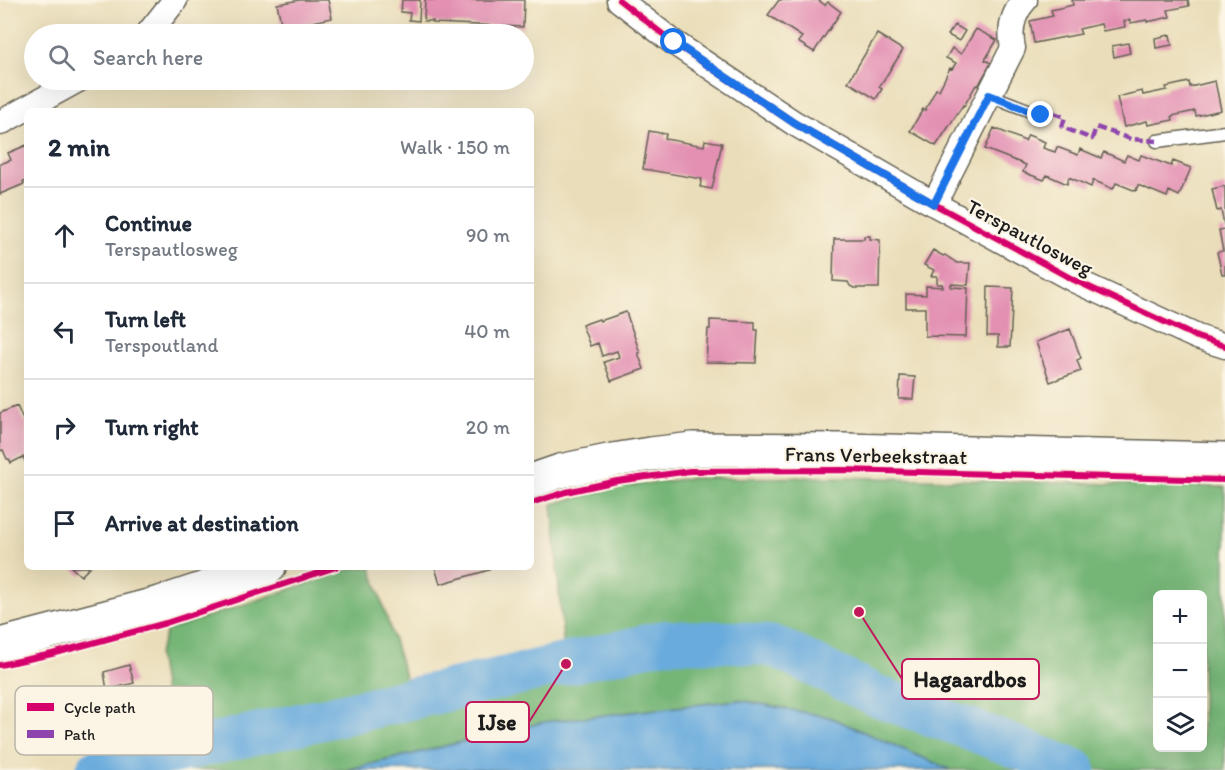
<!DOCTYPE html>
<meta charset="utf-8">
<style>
:root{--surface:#fff;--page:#f6f6f7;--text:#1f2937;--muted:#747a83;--line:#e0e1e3}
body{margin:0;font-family:Itim,sans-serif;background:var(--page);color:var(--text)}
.controls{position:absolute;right:18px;bottom:18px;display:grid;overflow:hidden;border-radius:9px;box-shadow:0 6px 24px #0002}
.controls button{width:54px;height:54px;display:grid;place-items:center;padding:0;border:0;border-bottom:2px solid var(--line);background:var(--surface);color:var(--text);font:30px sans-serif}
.stop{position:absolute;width:18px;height:18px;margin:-14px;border:4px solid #1a73e8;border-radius:50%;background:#fff}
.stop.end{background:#1a73e8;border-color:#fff;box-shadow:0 2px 6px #0008}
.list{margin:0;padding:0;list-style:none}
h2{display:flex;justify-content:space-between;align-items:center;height:78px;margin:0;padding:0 24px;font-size:26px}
h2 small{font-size:20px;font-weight:400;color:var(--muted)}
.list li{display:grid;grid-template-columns:39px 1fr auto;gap:18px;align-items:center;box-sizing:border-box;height:96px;padding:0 24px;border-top:2px solid var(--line)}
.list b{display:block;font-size:22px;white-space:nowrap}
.list p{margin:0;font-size:20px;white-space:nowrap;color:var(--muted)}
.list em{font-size:20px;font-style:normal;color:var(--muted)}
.icon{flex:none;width:33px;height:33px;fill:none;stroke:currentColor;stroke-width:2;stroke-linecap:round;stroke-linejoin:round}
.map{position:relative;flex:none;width:1225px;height:770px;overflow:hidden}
.search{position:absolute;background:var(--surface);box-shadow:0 6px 24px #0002;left:24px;top:24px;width:510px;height:66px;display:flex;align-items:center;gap:15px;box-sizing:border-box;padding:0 21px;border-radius:33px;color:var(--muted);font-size:22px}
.panel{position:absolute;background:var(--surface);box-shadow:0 6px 24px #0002;left:24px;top:108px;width:510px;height:462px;border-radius:9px}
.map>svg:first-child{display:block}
</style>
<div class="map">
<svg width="1225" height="770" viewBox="0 0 1225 770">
<rect width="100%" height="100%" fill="#fcf5e5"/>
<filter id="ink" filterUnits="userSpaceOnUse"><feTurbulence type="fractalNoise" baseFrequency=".0167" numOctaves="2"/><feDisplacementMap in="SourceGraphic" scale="12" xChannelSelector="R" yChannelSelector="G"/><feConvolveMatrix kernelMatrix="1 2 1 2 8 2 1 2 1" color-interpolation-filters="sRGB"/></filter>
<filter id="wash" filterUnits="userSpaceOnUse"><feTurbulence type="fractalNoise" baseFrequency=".008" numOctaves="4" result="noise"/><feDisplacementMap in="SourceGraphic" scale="24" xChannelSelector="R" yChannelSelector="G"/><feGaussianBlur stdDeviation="1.35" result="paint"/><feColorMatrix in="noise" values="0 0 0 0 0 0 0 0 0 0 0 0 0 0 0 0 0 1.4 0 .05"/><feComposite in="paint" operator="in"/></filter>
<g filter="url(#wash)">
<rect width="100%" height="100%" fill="#eadeba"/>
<path fill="#74b576" stroke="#486849" stroke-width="1.5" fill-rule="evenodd" d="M842,477L1225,487V770H951L829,717L739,700L544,722L347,770H97L174,752L158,655L167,630L357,567H371L412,699L565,664L552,504L618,487L691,478ZM1158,594H1202V748H1158Z"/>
<path fill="#69abdd" stroke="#42647c" stroke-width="1.5" d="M739,700L829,717L951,770H347L544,722Z"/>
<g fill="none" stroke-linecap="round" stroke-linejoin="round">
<path stroke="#69abdd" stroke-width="42" d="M97,770L665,641L736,642L776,647L877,696L967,728L1075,770"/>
</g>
<g id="blocks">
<path fill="#e390b3" d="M300,0H328L332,18L302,24L304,34H286L284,27H282L277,4Z
M402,0H420L419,21L409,20L410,13L401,12Z
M425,0H524L523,27L433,23V21H424Z
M779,0H818L825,5L828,2L841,12L814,52L798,42L802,37L768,15Z
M1072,0H1188L1189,6L1168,10L1170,17L1147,22V20L1131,23L1130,20L1124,21L1125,27L1103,31L1101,24L1079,29L1081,34L1034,43L1030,21L1053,16L1051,10L1073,5Z
M955,25L965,31L959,41L948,35Z
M976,29L997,40L985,60L991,63L978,86L976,85L964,106L963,105L936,146L910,131L923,109L925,110L936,89L939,90L950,68L952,69L956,63L946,58L952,48L961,54Z
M877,34L903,50L879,87L882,89L876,99L848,82Z
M1170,35L1172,45L1156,48L1155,38Z
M1128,43L1130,53L1114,57L1112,46Z
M1215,81L1221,110L1196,116L1195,111L1172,116L1173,120L1148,125L1147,121L1124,127L1117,97L1142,91L1143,95L1167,90L1166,87L1189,82L1190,87Z
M994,128L1025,141L1028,135L1045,142L1043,148L1055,152L1057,147L1078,155L1080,149L1101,158L1104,152L1124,161L1127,155L1139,160L1141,155L1171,166L1173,161L1191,168L1179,196L1169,191L1167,197L1138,185L1136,191L1116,183L1113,189L1093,180L1091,187L1069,177L1067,184L1047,175L1044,180L1023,172L1026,165L985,149Z
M649,131L666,134L665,139L704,146L705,140L722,143L712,189L700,187L702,179L643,169Z
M27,145V181L23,182L24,184L0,194V164L11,160L8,153Z
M1225,186V225H1224L1221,210L1217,211L1212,189Z
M1225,229V274H1222L1217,252L1223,251L1219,230Z
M864,236H870V239L880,240L879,288H854L850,286L848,282L833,281L834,239H864Z
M933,250L943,256L945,255L957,263H970L968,285L951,284V287L968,288L966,337L925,336V308H906V294L926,295V286L943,287L942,284H937V276H931L934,270L924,265Z
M988,287L1013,288L1010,347H998V336H987Z
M626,312L640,353H638L644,369L611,381L604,362L619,357L617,351L602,356L598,343L590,346L582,325L599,319L600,321Z
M710,320L755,322V330H758L756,363L706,362L708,329H710Z
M1070,329L1081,358L1077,360L1081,371L1050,382L1036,342Z
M900,376L915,377L913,399H899Z
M17,406L24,422L27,420V460L25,461L23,457L11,463L9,459H7L3,450L0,451V413Z
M71,567H90L81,576Z
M435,567H488L489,570L440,584Z
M129,665L134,683L107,690L104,672Z"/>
</g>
</g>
<g filter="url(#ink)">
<use href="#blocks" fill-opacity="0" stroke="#646053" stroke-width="1.5"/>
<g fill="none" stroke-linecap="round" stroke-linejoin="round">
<defs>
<path id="lane" d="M989,95L1041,115
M1157,141L1225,132"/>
<path id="street" d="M619,0L673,42L794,123L934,204L1074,280L1197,337L1225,346
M148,34L175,0
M0,123L78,80
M934,204L1013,48C1009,30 1012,14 1025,0"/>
<path id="secondary" d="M531,481L560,471L613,460L651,454L693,449L844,450L1225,459
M0,645L160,603L269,567"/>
</defs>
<use href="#lane" stroke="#646053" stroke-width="15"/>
<use href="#street" stroke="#646053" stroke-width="27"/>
<use href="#secondary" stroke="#646053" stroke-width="36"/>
<use href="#lane" stroke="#fff" stroke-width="12"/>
<use href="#street" stroke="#fff" stroke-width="24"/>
<use href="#secondary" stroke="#fff" stroke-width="33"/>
<path stroke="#8e44ad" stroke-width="4.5" stroke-dasharray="9 4.5" stroke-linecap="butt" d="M1041,115L1051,112L1065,117L1062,127L1092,139L1096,127L1131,139L1157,141"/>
<defs>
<path id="cycleway" d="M619,0L673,42L794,123L934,204L1074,280L1197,337L1225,346
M531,503L566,492L617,481L690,471L842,470L1225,480
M0,665L52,654L166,623L336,567"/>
</defs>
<use href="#cycleway" stroke="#fcf5e5" stroke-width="10"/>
<use href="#cycleway" stroke="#d6006c" stroke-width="6"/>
</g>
</g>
<g fill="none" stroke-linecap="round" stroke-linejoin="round" filter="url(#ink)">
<path stroke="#1a73e8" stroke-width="8" d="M674,42L794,123L934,204L989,95L1041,115"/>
</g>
<g text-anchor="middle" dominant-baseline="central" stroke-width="4.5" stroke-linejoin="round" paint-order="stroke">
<g font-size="21" fill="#1c1c1c" stroke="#fcf5e5">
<text transform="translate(1030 237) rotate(28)">Terspautlosweg</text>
<text transform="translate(876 455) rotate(1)">Frans Verbeekstraat</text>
</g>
</g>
<rect x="15" y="686" width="198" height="69" rx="9" fill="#fcf5e5" stroke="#b9b4a9" stroke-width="1.5"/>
<rect x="27" y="703" width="27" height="8" fill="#d6006c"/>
<rect x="27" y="730" width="27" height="8" fill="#8e44ad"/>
<g font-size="16" fill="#1c1c1c">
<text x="64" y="713">Cycle path</text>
<text x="64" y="740">Path</text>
</g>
<path fill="none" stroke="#c2185b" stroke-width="2" d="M859 612L902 679M566 664L529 722"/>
<g fill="#c2185b" stroke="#fcf5e5" stroke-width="2">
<circle cx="859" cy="612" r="6"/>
<circle cx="566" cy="664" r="6"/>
</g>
<g fill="#fcf5e5" stroke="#c2185b" stroke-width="2">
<rect x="902" y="659" width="137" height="40" rx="6"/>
<rect x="466" y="702" width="63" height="40" rx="6"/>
</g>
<g font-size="22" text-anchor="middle" font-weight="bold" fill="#1c1c1c">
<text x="970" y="687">Hagaardbos</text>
<text x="497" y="730">IJse</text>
</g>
</svg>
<div class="controls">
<button>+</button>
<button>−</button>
<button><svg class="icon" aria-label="layers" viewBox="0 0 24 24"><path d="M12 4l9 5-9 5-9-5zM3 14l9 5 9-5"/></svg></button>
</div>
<div class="stop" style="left:674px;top:42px"></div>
<div class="stop end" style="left:1041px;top:115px"></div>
<div class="search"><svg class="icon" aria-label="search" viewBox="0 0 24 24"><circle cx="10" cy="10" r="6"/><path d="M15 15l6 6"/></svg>Search here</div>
<section class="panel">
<h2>2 min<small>Walk · 150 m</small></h2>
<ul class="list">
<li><svg class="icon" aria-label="ahead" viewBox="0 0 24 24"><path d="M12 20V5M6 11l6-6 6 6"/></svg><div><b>Continue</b><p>Terspautlosweg</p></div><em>90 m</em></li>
<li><svg class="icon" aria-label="left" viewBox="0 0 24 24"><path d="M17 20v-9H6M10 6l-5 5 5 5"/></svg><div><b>Turn left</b><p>Terspoutland</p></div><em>40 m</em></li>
<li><svg class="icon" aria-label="right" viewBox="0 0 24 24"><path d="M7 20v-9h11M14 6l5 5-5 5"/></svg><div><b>Turn right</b></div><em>20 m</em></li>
<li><svg class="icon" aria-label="arrive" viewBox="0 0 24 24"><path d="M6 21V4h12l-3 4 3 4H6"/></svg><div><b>Arrive at destination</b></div></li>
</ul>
</section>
</div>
